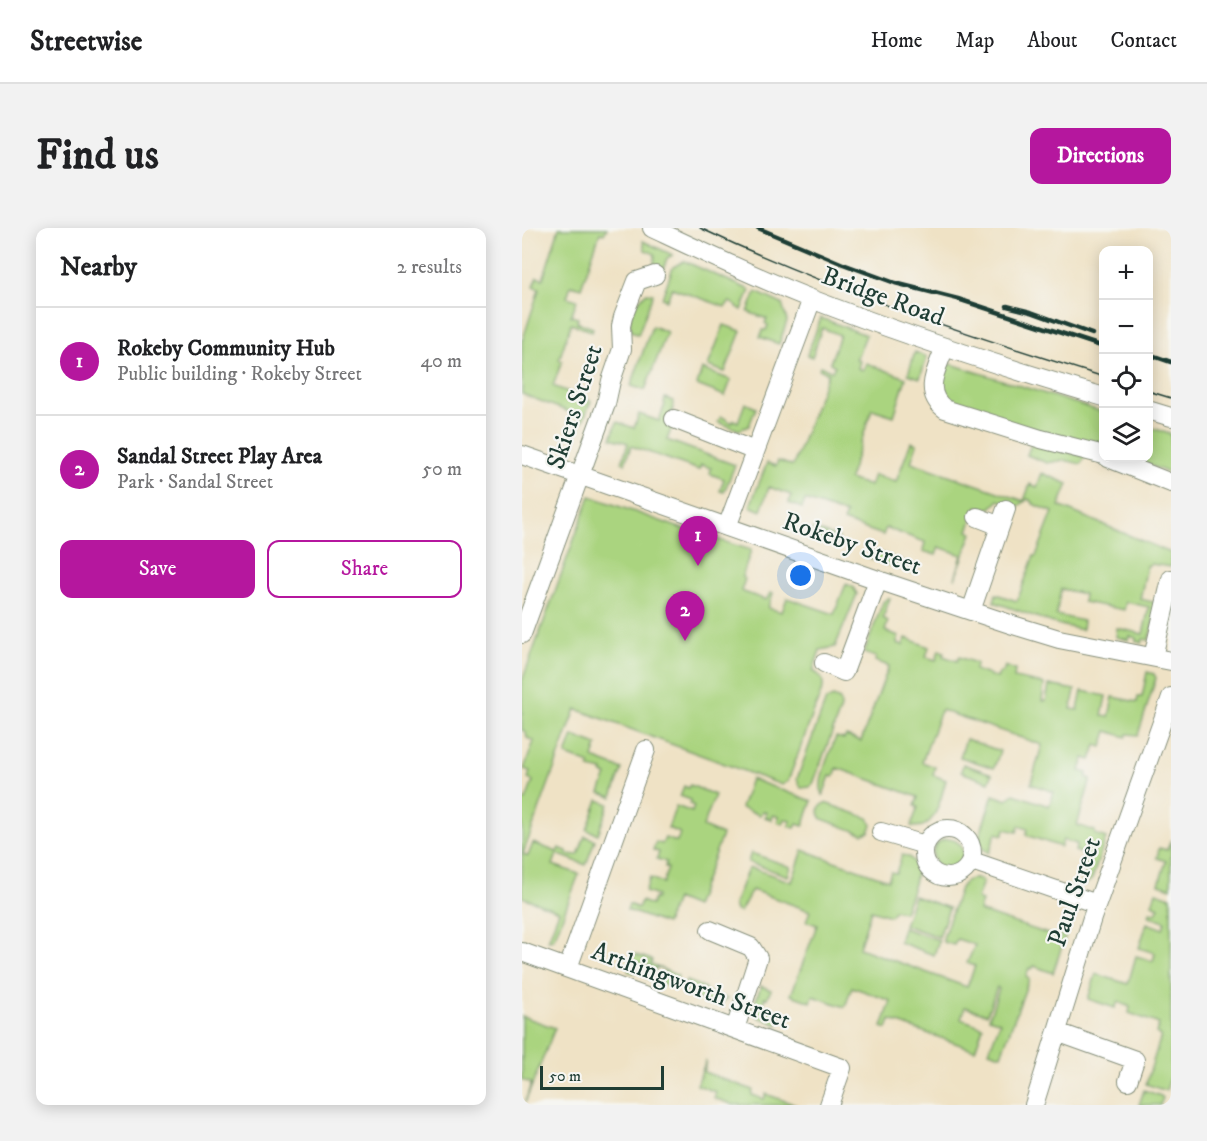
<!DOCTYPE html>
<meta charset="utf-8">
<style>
:root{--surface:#fff;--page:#f2f2f2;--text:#202124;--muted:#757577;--line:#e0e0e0;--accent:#b5179e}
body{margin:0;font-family:"IM FELL DW Pica",serif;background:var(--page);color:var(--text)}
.controls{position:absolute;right:18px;top:18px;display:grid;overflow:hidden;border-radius:12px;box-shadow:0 3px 15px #0003}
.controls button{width:54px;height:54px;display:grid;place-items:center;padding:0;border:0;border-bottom:2px solid var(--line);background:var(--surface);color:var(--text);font:30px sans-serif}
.scale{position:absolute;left:18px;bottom:15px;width:124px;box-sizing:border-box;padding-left:6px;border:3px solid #1f3d34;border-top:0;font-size:16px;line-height:21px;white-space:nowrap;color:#1f3d34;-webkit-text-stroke:4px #f6f6f2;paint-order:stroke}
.you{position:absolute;left:279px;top:348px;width:21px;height:21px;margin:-15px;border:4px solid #fff;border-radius:50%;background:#1a73e8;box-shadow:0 0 0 9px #1a73e833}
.badge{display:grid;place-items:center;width:39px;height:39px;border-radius:50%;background:var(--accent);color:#fff;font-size:20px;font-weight:700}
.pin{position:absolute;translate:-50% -50px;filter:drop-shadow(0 2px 3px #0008)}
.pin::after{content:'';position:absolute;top:32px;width:21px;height:18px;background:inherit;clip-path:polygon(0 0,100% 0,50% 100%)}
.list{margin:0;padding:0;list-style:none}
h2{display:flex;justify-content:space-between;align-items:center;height:78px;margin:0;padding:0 24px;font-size:26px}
h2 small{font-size:20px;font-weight:400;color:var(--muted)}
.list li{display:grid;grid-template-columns:39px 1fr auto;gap:18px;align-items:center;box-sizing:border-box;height:108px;padding:0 24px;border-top:2px solid var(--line)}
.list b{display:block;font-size:22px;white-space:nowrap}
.list p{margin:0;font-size:20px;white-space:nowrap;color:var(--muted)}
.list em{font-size:20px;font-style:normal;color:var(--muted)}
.actions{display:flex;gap:12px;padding:18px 24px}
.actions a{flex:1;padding:14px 0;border:2px solid var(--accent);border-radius:12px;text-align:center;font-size:21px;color:var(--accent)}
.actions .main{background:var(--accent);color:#fff}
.icon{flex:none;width:33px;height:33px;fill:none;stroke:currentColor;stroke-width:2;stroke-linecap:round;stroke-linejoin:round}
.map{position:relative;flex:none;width:649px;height:877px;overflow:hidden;border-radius:12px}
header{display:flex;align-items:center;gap:36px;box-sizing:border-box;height:84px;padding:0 30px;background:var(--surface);border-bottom:2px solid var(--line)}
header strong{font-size:28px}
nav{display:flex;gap:33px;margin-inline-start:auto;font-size:21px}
.intro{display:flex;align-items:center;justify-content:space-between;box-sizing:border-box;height:144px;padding:0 36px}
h1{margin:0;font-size:42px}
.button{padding:15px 27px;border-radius:12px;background:var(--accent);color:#fff;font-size:21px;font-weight:700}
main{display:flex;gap:36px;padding:0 36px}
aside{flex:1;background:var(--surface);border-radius:12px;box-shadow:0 3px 15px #0003}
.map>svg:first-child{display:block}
</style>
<header>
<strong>Streetwise</strong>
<nav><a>Home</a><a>Map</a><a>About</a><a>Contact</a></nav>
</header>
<div class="intro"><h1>Find us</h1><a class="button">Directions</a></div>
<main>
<aside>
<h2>Nearby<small>2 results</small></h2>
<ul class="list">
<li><span class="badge">1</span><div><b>Rokeby Community Hub</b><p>Public building · Rokeby Street</p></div><em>40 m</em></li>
<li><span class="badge">2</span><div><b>Sandal Street Play Area</b><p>Park · Sandal Street</p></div><em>50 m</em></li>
</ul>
<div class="actions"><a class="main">Save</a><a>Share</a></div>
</aside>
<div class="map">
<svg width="649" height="877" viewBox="0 0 649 877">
<rect width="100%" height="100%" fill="#f6f6f2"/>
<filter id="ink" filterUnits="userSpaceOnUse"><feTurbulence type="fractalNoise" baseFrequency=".0167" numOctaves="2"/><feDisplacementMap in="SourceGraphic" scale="12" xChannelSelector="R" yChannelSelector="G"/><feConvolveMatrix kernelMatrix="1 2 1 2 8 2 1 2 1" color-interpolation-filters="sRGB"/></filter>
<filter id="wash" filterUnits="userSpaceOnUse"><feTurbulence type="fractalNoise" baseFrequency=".008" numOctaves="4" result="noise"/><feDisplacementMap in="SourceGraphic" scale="24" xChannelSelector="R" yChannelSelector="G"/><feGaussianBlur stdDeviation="1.35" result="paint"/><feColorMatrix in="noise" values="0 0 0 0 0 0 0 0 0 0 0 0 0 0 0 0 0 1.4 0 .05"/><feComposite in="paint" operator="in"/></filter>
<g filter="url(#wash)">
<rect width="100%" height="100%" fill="#efe2c5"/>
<path fill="#aad47f" stroke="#64885a" stroke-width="1.5" d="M37,0H85L82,6L78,5L59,60L49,57L45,69L55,72L49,88L56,90L55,94L71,100L70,103L49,96L37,132L40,133L31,158L69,173L61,193L57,192L58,188L0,166V114L17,61L11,58L15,49L21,51Z
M121,13L151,27L145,30L140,45L132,37L133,26L123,22Z
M162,33L228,62L220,82L208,74L203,79L150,60L145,72L140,70L151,39Z
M234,64L260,76L265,93L257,116L238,109L241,102H244L246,97L243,95L245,91L226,84Z
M125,65L131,66L116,107L109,103C105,90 114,72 125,65Z
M299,90L344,107L334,132L338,133L336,140L341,142L344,135L384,150L372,188L350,181L327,251L348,258L352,247L374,254L389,214L395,216L389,234L502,273L508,256L515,259L520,245L546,256L537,278L649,325V339L629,336L625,338L618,371L635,375L627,412L621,411L620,415L614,413V410L608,408L607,412L594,409L595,400L621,406L627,379L604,374L602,382L561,374L562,366L539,361L534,387L561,393L560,402L534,396L472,374L474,366L495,373L512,328H514L531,284L511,276V274L506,271L496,279L477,272L469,280L455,279L446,303L450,305L433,351L440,327L417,319L414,327L401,323L403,314L364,300L361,307L321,293L324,286L283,272L280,280L267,275L269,267L247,259L239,283L228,278L245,235L254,238L256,233L271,238L306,145L297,141L298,138L310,143L313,138L308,135L318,107L300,100L290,129L285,127Z
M202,97L219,103L203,144L186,138Z
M130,98L145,104L123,162L109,158Z
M393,124L405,129L398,150L386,146Z
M429,136L581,184V218L509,201L424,172L418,164L422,139Z
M180,141L209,152L203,168L175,157Z
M143,170L151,173L150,199L145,212L213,237L202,264L198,263L202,251L188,246L189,240L179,237L177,242L109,218L103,235L100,234L106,215L89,210L95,194L112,200L117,186L137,193L143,176L142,175Z
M223,175L234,180L227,198L217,202L196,194L199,188L210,195L212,192L216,194Z
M627,199L649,206V246L610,230H626Z
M509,216L563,228L559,236L542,232L525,235L505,227Z
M68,268L155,299L229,322L220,349L223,351L219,363L244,372L248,365H251L246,380L260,384L265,370L312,386L324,356L331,359L335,366L313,419L298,422L291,443C297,446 302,451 301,459L266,553L260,557L54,481L1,626L6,628L11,615L35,624L37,620L45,623V626L56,627L63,608L73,612L64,637L35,626L31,637L57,646L34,706L31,711L26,712L37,683L0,669V571L4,572L11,553L6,551L8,543L2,541L12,513L5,510L4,504L0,502V453Z
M291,301L317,310L314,319L288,309Z
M350,322L394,338L391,345L348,330Z
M366,370H368L361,390L366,393L363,403L377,408L375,415L381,417L384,410L407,419L404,429L414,432L417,422L422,424L421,428L435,433L437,429L454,435L453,442L475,450L478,444H481L483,438L493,442L492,450L522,456L520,473H524L527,457L553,462L549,481L556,482L560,463L584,468L580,488L587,489L591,469L615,474L616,469H620L625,444L632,446L634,450L616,507L605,506L604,509L585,503L580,519L574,517L569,532L562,530L558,543L565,545L564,549L569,551L555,597L573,603V606L584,610L570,651L563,657H559L566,639L562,637L565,627L553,623L555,616L541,612L539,619L504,607L506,601L497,598L495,604L483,601L481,607L474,605L467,625C459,621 456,615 458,606L471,567L485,572L492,566L527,578L532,564L509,556L520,517L419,482L400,534L413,539L411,547L424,552C419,568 414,605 389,598L396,579L393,578L396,569L315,540L312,549L308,548L301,567C293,555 309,522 314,509L322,511L324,508L339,513L367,438L353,433L354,429L342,425L361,374Z
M311,469L318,472L319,480L291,556L288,559L279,560L275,551L304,472Z
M51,508L75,517L71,530L100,541L90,569L78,565L85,547L80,545L81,543L67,540L68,536L44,527Z
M444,511L478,523L472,540L438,529Z
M441,536L470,546L467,554L439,544Z
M229,551L290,573L281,598L275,596L273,600L267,598L269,593L263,591L261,596L255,594L257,589L251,587L250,592L243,589L245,585L240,583L238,587L219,580Z
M168,557L193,567L181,599L200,607L173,679L154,671L144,696L105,682L107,676L116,680L119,673L129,677L132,670L134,671L135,668L123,664L128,650L141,655L146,640L143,639L144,634L135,631L137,624L131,622L134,614L140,616L143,610L155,614L158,605L146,600L154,578L170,584L172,578L168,576L169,572L158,568L162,558L166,560Z
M76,572L87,576L76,606L65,602Z
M303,575L346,590L350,597L347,604L341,606L300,591L296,584L297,580Z
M411 626a15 15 0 1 1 30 0a15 15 0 1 1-30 0Z
M649,611V660L637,656L644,633L635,630L637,620L645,622Z
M281,622L366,652L369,644L374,645L380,627C407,631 387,669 382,684L373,682L368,688L349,682L337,720L445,759L453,738L445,735L453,717L435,711L432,717L421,714V710L438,660L444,653L452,650L461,653L455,671L460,673L457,683L538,710L541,702L545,703L531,745L512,738L510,741L507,740L504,749L507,751L479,827L467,823L478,794L467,790L477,761L475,759L465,786L443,779L439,791L461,799L453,822L368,792L365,801L360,799L369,773L330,759L323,779L291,768L289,774L269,767L295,697L284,693L288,683L230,662L218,684L214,683L212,676L226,641L230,640L270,654Z
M229,625L269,639L266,648L226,634Z
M634,664L649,669V848L644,862H641L624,856L639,808L634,805L637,796L607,785L608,779L596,774L593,780L566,771L574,746L606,756L614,728L631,733L633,725L617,720L625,695L641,701L643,693L627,688L628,684L634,685L637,679L630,676Z
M392,668L427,680L417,709L382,697Z
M381,700L417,712L412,727L377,714Z
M112,726L130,732L129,736L156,748L152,760L139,755L143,743L134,739L129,751L124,750L128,738L116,734L112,745L106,743Z
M164,753L183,760L182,762L205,771L195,777L161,765Z
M239,758L249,762L245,770L242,769L241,779L258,785L257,788L259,789L256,797L236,789L231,780Z
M0,788L33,800L3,875L9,855L0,852Z
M184,832L182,844L231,862L230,867L242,871L244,866L274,877H212L192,870L194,864L175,857Z
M622,862L639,868L641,870L638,877H617Z"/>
</g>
<g filter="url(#ink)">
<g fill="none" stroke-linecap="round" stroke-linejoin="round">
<defs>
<path id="street" d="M130,0C183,25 237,51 292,72C387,109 484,140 582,169
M423,119C415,141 400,164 423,181L519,211L582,227
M626,182L649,189
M152,191L233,223
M0,227L356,352L491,397L537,411L649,433
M586,230L649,255
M455,289L478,298
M205,299L290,71
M449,383L484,281
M0,406L84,176L89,153L100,121L99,98L101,89L115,53L133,47
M631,429L649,351
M302,435L322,444L356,352
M402 625a24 24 0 1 1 48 0a24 24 0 1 1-48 0Z
M359,604L403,617
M450,633L575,676
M188,702L229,719L236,730L213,801
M0,724L320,840L307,877
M46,740L124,522
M535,804L613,832L606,853
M512,877L570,690L649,469"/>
</defs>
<use href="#street" stroke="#87907c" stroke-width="20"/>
<use href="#street" stroke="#fff" stroke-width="18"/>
<path stroke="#1f3d34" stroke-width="1.5" d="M178,0C308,62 444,106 582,149
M626,163L649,170"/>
<path stroke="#1f3d34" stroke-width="4.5" d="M236,0L321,36L373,55L436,71L582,119
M485,78L509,84L570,106
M626,126L649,134"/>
</g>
</g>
<g text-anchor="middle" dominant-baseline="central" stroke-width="4.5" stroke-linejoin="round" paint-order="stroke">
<g font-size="26" fill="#1f3d34" stroke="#f6f6f2">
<text transform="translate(361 69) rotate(20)">Bridge Road</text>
<text transform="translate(53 179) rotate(-72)">Skiers Street</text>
<text transform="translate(330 316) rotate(19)">Rokeby Street</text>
<text transform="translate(553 664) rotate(-71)">Paul Street</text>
<text transform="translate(169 758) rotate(20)">Arthingworth Street</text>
</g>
</g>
</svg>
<div class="controls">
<button>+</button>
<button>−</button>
<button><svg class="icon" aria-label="locate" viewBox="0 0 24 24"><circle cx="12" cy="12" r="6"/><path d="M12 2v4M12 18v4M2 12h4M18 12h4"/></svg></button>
<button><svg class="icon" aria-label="layers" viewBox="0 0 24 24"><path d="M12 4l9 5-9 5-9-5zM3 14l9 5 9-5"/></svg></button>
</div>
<div class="scale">50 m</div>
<div class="you"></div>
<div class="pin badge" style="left:176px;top:338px">1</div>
<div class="pin badge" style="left:163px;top:413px">2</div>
</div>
</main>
